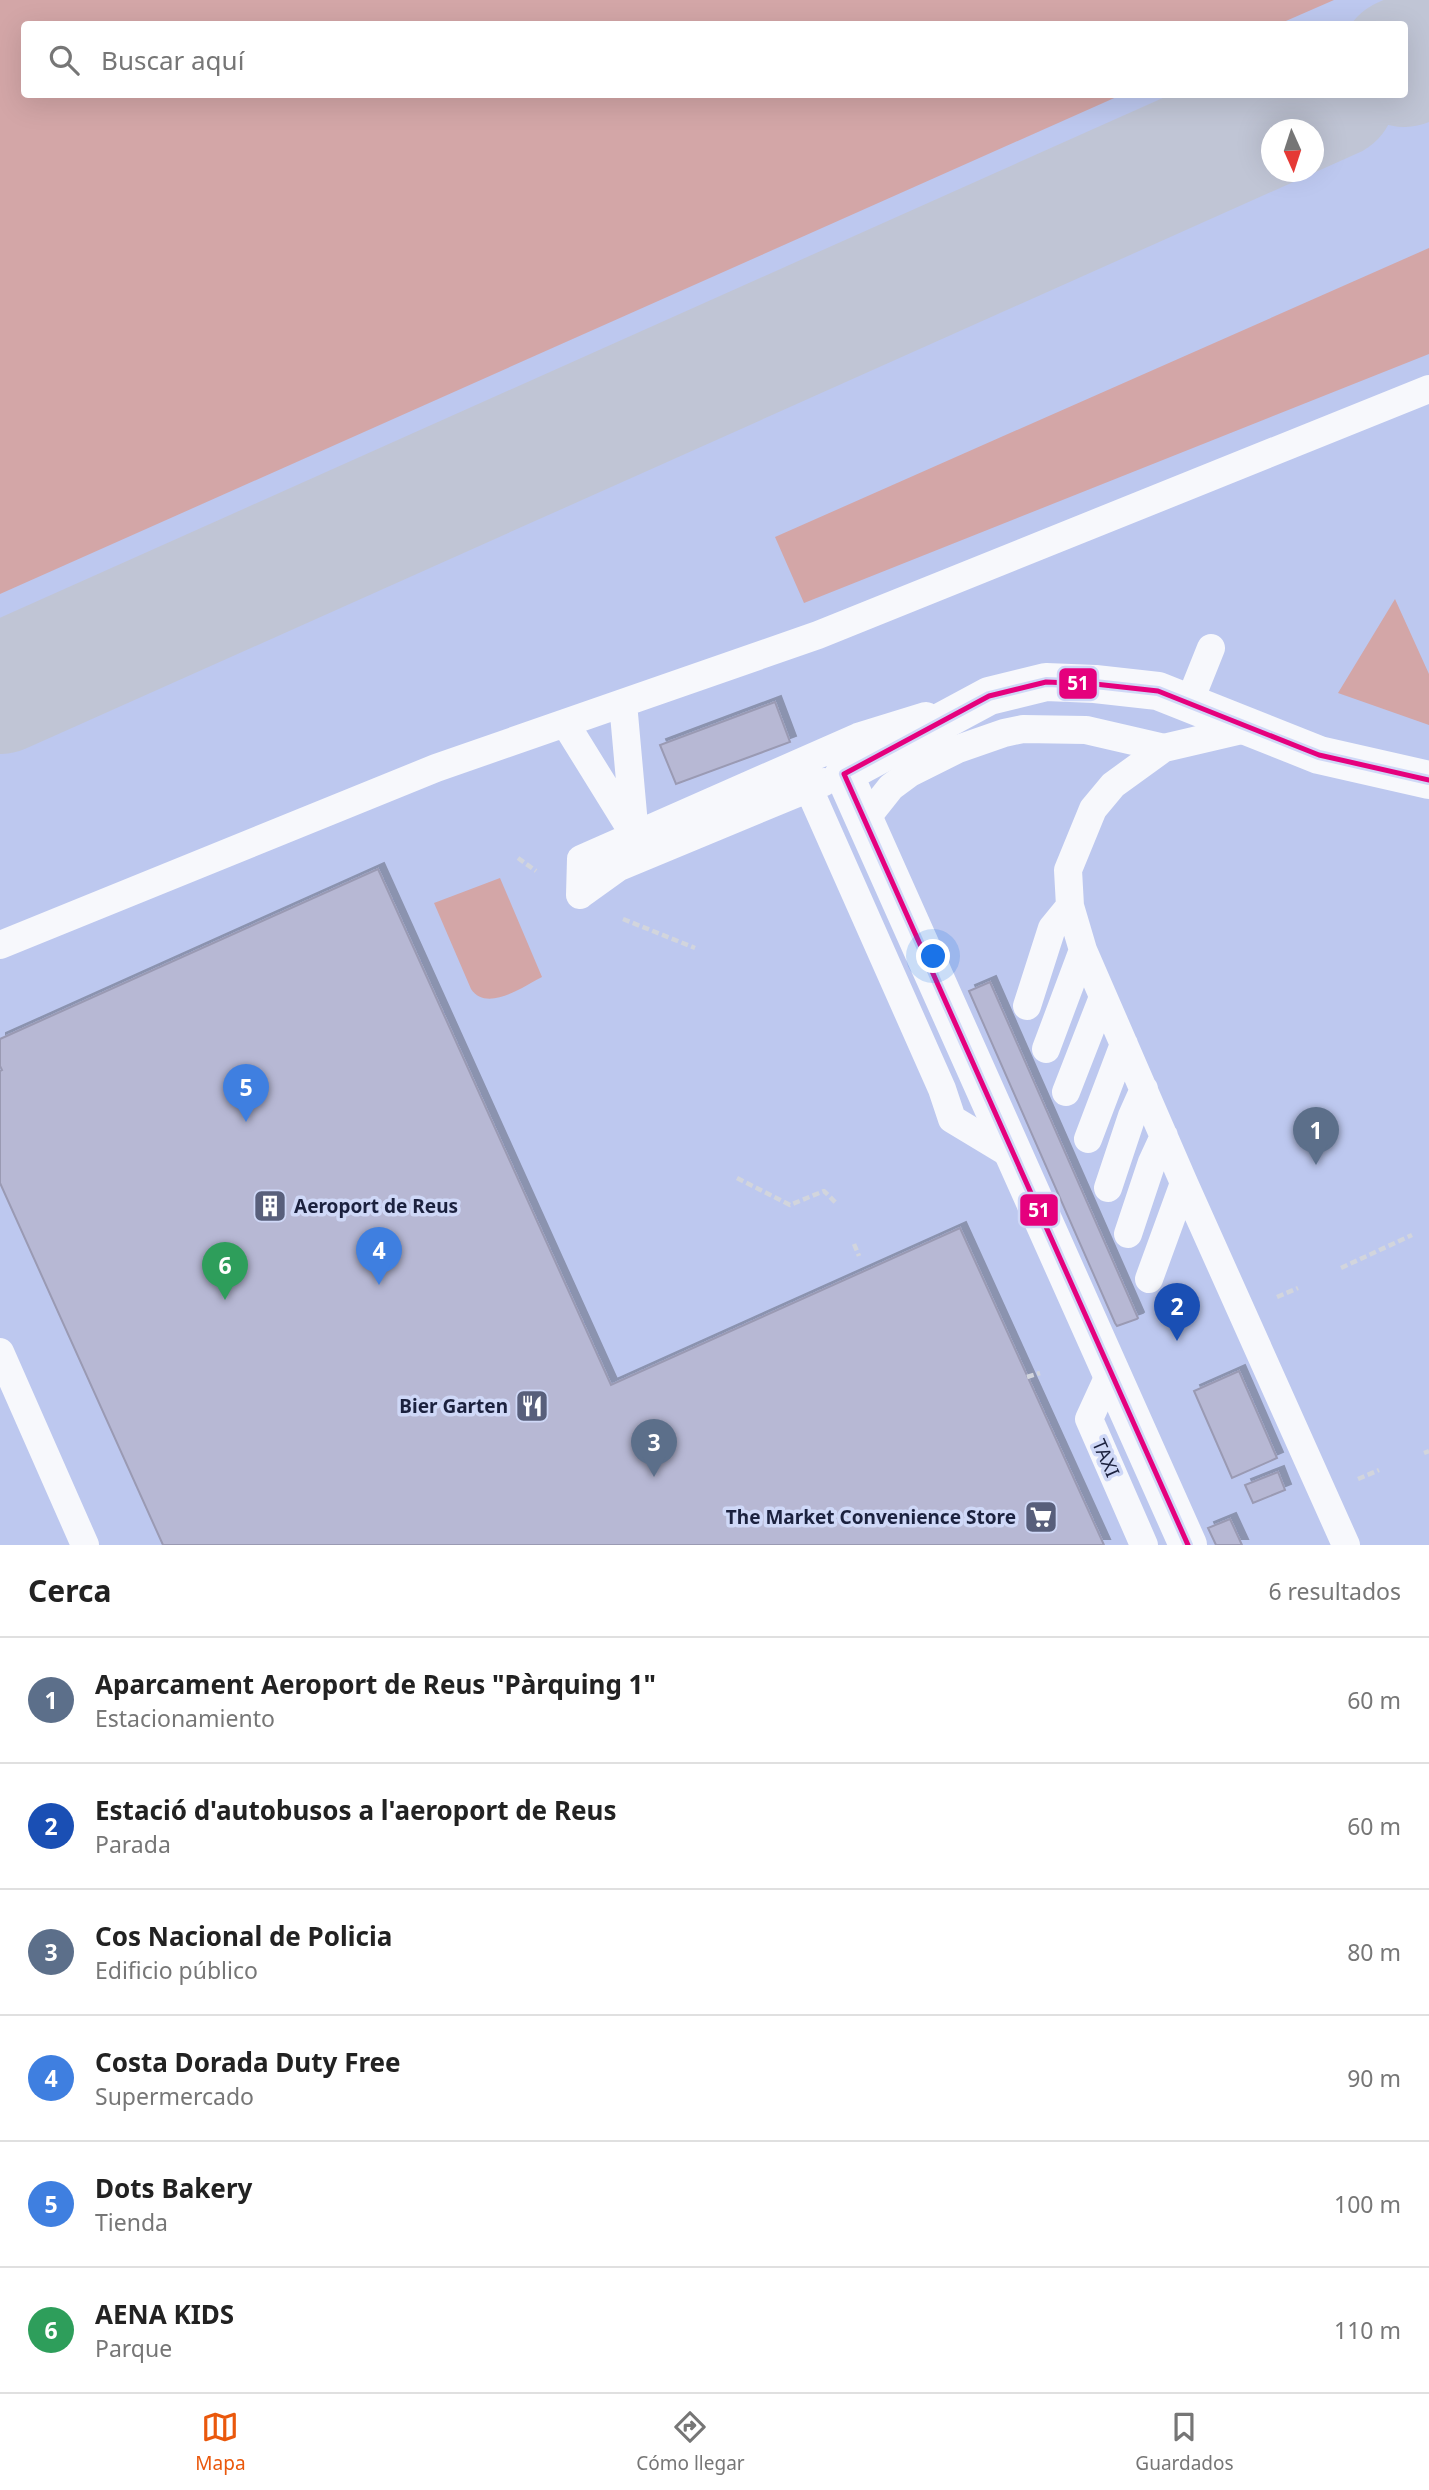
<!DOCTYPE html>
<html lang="es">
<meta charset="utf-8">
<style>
:root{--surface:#fff;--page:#f2f2f2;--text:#222;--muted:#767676;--line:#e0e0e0;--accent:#ea580c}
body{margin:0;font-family:"Noto Sans",sans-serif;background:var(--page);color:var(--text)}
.compass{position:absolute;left:1261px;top:119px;width:63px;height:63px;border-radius:50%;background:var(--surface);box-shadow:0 7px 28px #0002;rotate:177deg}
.you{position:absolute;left:934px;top:957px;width:24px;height:24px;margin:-18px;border:5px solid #fff;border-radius:50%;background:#1a73e8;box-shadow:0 0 0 10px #1a73e833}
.badge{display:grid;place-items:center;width:46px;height:46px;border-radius:50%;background:var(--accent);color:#fff;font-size:23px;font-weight:700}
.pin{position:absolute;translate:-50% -58px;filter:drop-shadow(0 2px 4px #0008)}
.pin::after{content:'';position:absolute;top:37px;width:24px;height:21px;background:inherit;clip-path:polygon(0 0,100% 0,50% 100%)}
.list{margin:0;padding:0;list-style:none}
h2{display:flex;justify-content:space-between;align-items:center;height:91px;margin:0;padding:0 28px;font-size:30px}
h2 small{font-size:23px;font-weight:400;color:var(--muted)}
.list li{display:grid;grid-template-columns:46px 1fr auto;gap:21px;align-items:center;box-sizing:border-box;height:126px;padding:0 28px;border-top:2px solid var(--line)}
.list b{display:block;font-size:26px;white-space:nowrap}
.list p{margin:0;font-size:23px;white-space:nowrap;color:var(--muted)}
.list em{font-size:23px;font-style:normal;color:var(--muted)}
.icon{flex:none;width:38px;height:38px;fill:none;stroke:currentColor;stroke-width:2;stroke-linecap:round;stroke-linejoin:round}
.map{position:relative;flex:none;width:1429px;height:1545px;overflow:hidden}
.search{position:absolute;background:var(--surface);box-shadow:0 7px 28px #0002;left:21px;right:21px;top:21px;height:77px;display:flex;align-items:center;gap:18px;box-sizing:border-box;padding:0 24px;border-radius:7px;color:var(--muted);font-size:26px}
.sheet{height:847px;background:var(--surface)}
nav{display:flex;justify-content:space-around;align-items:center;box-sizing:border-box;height:98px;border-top:2px solid var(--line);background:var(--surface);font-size:19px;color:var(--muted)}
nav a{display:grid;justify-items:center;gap:4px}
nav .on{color:var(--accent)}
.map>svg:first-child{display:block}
</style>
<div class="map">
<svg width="1429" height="1545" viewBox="0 0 1429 1545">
<defs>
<filter id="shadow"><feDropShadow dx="6" dy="-6" stdDeviation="0" flood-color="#0004"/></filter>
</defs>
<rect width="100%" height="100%" fill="#cad2eb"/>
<path fill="#bdc8ef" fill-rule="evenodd" d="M0,0H1429V1545H0ZM24,24H1404V94H24ZM1272,130H1314V172H1272Z"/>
<path fill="#d3a6a7" d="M0,0H1334L1279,24H24V94L1121,95L0,594Z
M1429,248V354L804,603L775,537Z
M1395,599L1429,674V725L1338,693Z
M500,878L542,977C524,986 487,1013 471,989L434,903Z"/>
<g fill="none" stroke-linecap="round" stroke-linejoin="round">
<path stroke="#c0c5d5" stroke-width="130" d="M1404,62L1429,51
M0,689L1331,94"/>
</g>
<path fill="#b7b8d4" stroke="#9a9ab3" stroke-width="2" filter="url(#shadow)" d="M775,702L790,742L676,784L660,745Z
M378,869L611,1385L960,1228L1104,1545H163L0,1183V1071L2,1070L0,1066V1039Z
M990,982L1138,1318L1137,1319L1117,1326L1115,1323L969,991Z
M1239,1371L1277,1458L1232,1478L1194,1391Z
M1278,1472L1285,1490L1253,1503L1245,1485Z
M1230,1519L1242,1545H1216L1208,1528Z"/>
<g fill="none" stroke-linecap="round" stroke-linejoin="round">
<path stroke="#d2d5dd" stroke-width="4.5" stroke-dasharray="7 3.5" stroke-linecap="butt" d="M518,858L536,871
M623,919L695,948
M737,1178L790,1205L824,1191L836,1203
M854,1244L859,1256
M1341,1268L1412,1235
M1277,1297L1298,1288
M1027,1377L1040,1373
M1424,1453L1429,1451
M1358,1479L1379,1470"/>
<path stroke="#f7f8fc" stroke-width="28" d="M623,703L635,836
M1189,703L1211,648
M565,723L632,831
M1254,727L1164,748L1113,785L1093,809L1068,870L1070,906L1083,950L1184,1183L1346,1545
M809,789L942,1089L952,1119L1015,1157
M864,821L891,787L910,773L958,749L1004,733L1023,729L1086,730L1164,748
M580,895L581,859L858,737L926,716
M580,895L619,867L824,782
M0,945L436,768L818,635L1429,389
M1027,1006L1052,928L1070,906
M1046,1049L1083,950
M1066,1092L1103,997
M1088,1139L1124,1044
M1108,1188L1132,1116L1144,1089
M1128,1234L1152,1162L1164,1136
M1149,1279L1184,1183
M0,1352L85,1545
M1111,1371L1089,1419L1144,1545"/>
<path stroke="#f7f8fc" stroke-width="38" d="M1188,1545L844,774L989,696L1046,682L1095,684L1158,691L1319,755L1429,780"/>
<defs>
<path id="bus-1" d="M1188,1545L844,774L989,696L1046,682L1095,684L1158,691L1319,755L1429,780"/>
</defs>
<use href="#bus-1" stroke="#cfd8f7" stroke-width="10"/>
<use href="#bus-1" stroke="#e5007d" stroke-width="5"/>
</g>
<defs>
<symbol id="building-square" viewBox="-11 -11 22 22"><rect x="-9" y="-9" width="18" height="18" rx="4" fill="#585f7b" stroke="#cfd8f7"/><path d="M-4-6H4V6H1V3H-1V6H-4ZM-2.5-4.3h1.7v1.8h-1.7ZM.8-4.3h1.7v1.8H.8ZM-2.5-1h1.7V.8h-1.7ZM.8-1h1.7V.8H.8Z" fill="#fff"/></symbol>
<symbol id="restaurant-square" viewBox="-11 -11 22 22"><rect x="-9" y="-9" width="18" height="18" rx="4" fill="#585f7b" stroke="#cfd8f7"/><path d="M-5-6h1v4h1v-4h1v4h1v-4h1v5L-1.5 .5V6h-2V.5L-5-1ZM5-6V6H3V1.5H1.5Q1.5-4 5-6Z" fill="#fff"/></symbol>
<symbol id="supermarket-square" viewBox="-11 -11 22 22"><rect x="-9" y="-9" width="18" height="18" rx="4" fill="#585f7b" stroke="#cfd8f7"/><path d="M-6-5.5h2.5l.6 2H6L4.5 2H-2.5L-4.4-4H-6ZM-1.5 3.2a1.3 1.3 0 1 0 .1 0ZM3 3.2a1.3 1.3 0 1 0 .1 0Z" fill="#fff"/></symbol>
</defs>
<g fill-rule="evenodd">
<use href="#building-square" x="251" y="1187" width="38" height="38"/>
<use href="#restaurant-square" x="513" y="1387" width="38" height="38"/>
<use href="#supermarket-square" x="1022" y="1498" width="38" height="38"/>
</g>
<g text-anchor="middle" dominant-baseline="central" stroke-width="7" stroke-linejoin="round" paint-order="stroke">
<g font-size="19" font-weight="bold" fill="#1b213e" stroke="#cfd8f7" text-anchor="end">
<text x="294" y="1206" text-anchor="start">Aeroport de Reus</text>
<text x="508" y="1406">Bier Garten</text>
<text x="1016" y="1517">The Market Convenience Store</text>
</g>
<g font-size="19" fill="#1b213e" stroke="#cfd8f7">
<text transform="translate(1106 1458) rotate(66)">TAXI</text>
</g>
</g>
<g stroke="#cfd8f7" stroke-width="2.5">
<rect x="1058" y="667" width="40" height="33" rx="7" fill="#e5007d"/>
<rect x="1019" y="1193" width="40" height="34" rx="7" fill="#e5007d"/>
</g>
<g font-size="19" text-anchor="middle" font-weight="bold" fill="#fff">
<text x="1078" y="690">51</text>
<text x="1039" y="1217">51</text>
</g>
</svg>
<svg class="compass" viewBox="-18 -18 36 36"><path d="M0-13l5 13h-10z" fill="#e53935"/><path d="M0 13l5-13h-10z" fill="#767676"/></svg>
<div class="you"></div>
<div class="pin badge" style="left:1316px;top:1165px;background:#5c6f8a">1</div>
<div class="pin badge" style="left:1177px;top:1341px;background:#1a4fb4">2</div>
<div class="pin badge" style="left:654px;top:1477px;background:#5c6f8a">3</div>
<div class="pin badge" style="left:379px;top:1285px;background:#3f7fe0">4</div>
<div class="pin badge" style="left:246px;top:1122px;background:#3f7fe0">5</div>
<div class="pin badge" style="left:225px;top:1300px;background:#2e9e5b">6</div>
<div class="search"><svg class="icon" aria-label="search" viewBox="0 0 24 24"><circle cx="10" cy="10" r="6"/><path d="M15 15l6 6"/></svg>Buscar aquí</div>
</div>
<section class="sheet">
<h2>Cerca<small>6 resultados</small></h2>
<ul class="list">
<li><span class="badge" style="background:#5c6f8a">1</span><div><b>Aparcament Aeroport de Reus &quot;Pàrquing 1&quot;</b><p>Estacionamiento</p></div><em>60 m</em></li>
<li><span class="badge" style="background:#1a4fb4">2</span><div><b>Estació d'autobusos a l'aeroport de Reus</b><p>Parada</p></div><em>60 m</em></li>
<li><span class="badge" style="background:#5c6f8a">3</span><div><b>Cos Nacional de Policia</b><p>Edificio público</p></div><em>80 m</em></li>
<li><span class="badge" style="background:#3f7fe0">4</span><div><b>Costa Dorada Duty Free</b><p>Supermercado</p></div><em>90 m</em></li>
<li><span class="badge" style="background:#3f7fe0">5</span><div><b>Dots Bakery</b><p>Tienda</p></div><em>100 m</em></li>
<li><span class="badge" style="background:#2e9e5b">6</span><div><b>AENA KIDS</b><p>Parque</p></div><em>110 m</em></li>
</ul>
</section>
<nav>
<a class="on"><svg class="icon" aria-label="map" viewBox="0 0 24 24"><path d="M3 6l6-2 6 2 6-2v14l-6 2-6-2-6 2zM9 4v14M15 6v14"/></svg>Mapa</a>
<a><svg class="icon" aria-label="directions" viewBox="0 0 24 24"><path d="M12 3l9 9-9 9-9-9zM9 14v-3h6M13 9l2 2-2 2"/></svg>Cómo llegar</a>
<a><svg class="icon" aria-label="saved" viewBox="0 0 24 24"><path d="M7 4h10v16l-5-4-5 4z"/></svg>Guardados</a>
</nav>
